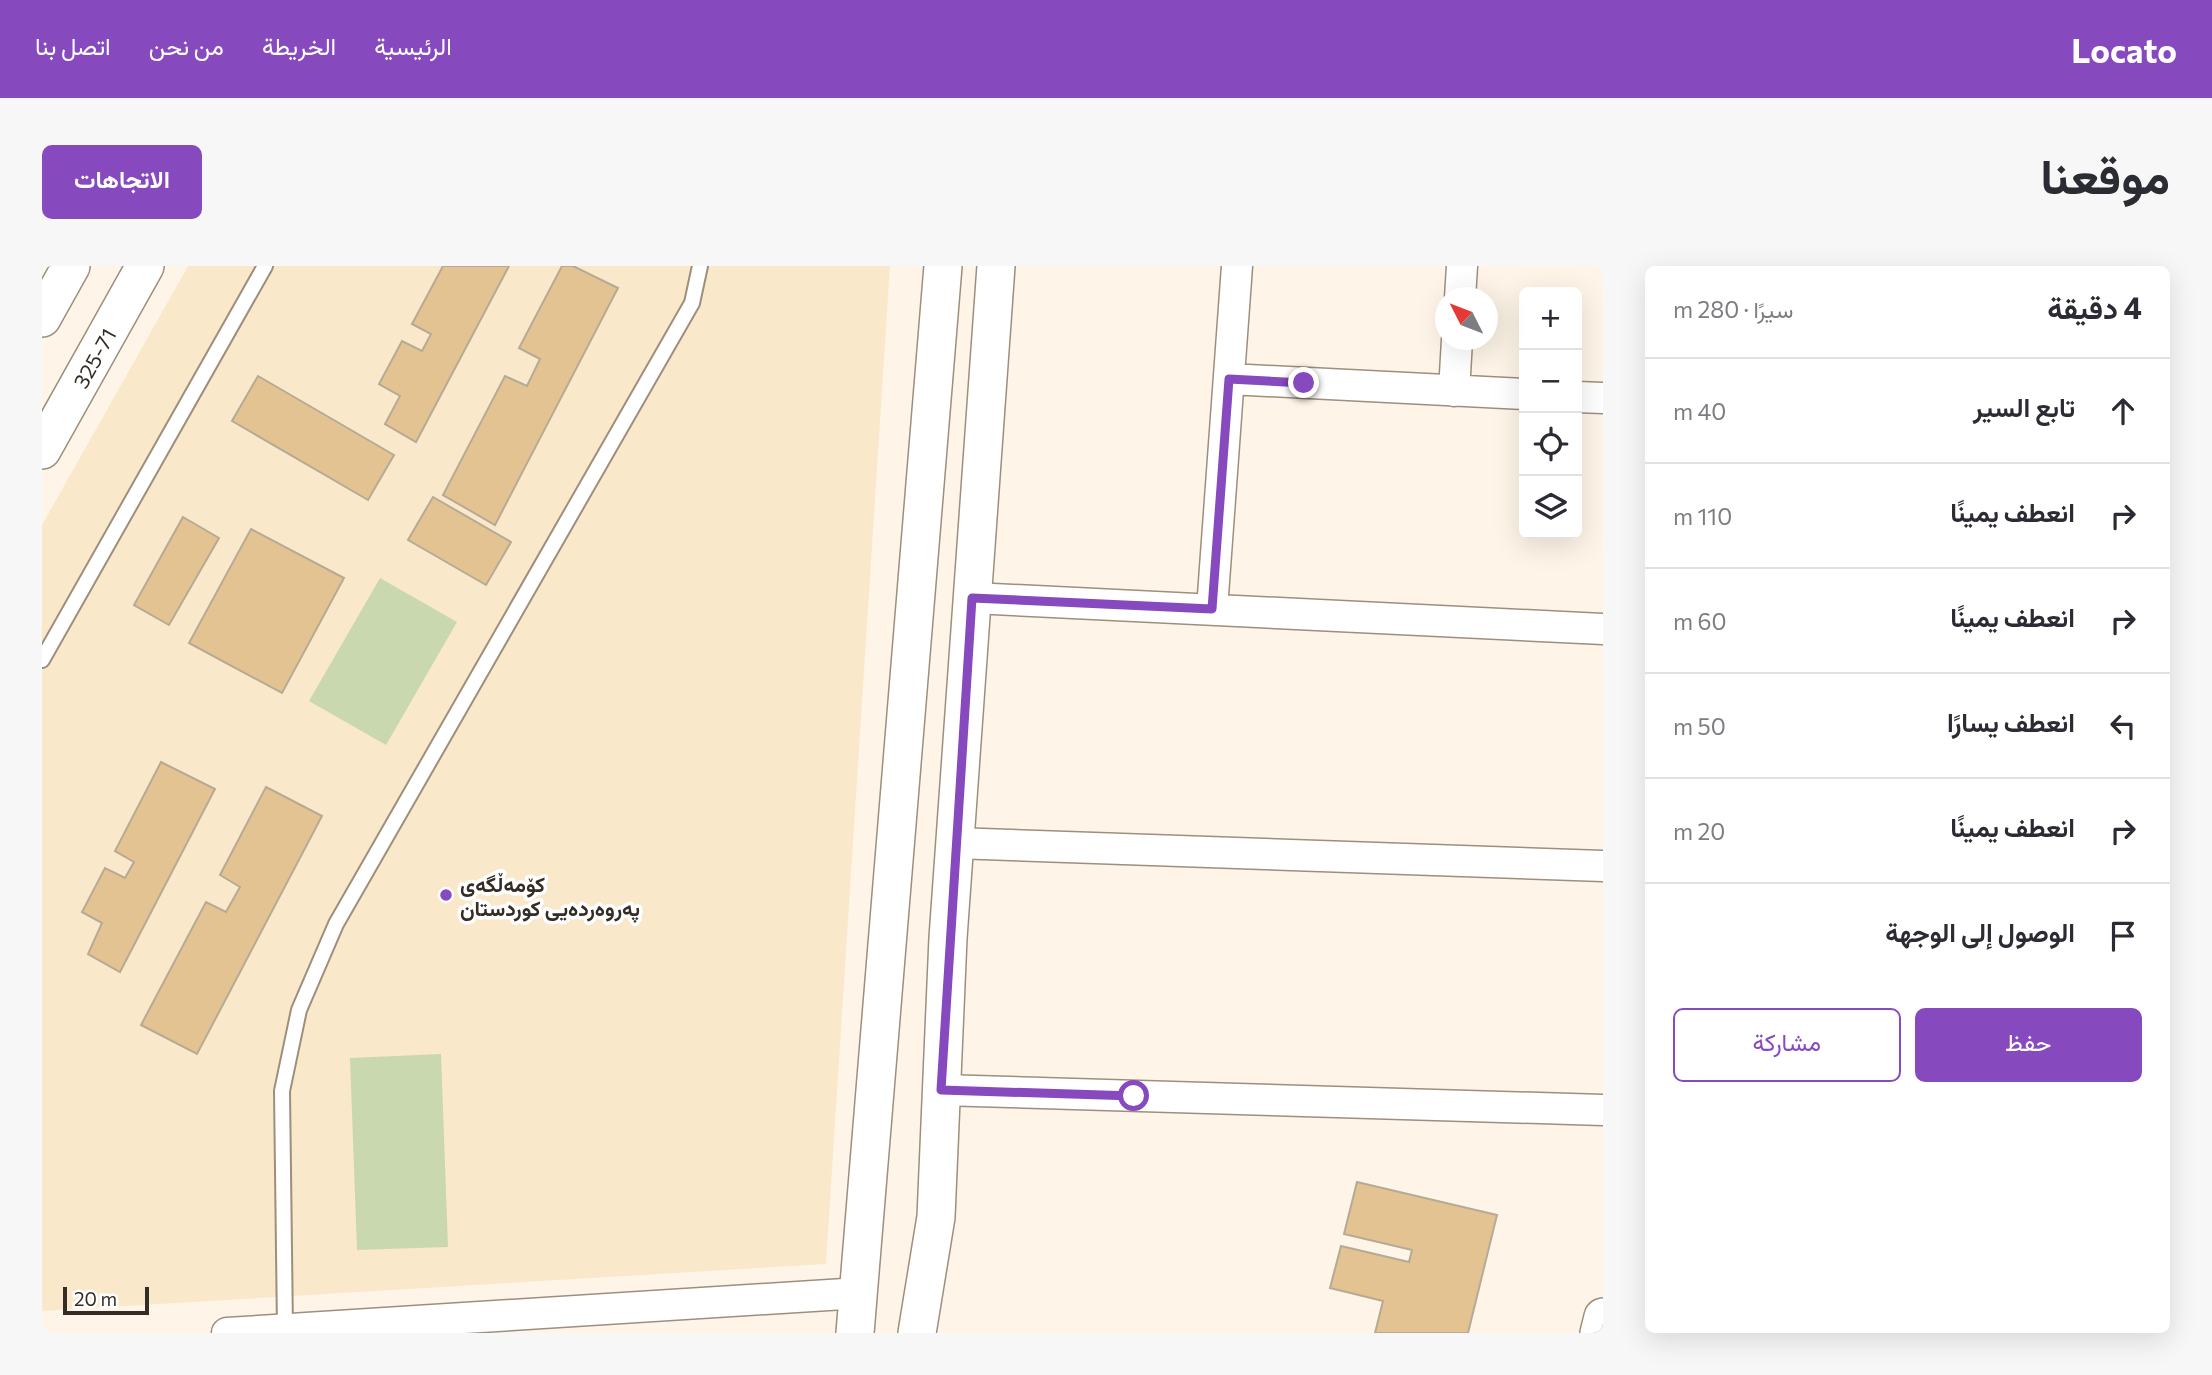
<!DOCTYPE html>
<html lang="ar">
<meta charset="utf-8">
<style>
:root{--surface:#fff;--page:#f7f7f7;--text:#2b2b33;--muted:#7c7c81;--line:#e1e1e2;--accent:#8649be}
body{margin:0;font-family:Commissioner,Vazirmatn,sans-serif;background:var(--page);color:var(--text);direction:rtl}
.controls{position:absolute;right:21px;top:21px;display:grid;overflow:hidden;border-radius:10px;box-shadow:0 7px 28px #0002}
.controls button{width:63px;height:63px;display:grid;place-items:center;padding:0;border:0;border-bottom:2px solid var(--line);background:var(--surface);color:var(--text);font:35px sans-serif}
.compass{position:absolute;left:1393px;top:21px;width:63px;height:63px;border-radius:50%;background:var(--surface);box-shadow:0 7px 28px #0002;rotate:312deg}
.scale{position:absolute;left:21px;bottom:18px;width:86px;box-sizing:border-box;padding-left:7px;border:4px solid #332d25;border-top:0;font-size:19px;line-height:24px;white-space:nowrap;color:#332d25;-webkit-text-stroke:5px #fff;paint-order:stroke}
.stop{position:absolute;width:21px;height:21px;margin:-16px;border:5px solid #8649be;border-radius:50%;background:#fff}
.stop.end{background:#8649be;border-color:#fff;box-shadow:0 2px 7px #0008}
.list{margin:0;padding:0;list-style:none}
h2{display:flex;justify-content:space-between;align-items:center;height:91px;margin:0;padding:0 28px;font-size:30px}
h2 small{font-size:23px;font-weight:400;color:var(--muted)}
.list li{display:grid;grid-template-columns:46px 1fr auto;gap:21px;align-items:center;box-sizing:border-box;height:105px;padding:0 28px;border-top:2px solid var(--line)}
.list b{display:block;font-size:26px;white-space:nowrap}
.list em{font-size:23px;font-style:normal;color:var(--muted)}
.actions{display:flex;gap:14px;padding:21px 28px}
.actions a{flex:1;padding:16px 0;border:2px solid var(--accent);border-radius:10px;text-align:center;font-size:24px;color:var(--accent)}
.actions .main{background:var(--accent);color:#fff}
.icon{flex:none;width:38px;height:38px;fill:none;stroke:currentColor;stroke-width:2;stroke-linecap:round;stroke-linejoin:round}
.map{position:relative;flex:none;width:1561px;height:1067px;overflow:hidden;direction:ltr;border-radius:10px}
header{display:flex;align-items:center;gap:42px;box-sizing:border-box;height:98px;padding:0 35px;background:var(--accent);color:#fff}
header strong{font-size:33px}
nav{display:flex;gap:38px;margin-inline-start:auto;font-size:24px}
.intro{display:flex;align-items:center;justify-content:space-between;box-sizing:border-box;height:168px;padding:0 42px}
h1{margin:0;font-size:49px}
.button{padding:18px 32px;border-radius:10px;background:var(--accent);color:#fff;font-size:24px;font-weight:700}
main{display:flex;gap:42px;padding:0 42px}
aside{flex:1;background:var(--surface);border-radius:10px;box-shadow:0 7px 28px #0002}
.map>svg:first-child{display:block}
</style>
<header>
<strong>Locato</strong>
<nav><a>الرئيسية</a><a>الخريطة</a><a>من نحن</a><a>اتصل بنا</a></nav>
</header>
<div class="intro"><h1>موقعنا</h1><a class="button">الاتجاهات</a></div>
<main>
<aside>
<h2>4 دقيقة<small>سيرًا · 280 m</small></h2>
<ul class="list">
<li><svg class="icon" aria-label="ahead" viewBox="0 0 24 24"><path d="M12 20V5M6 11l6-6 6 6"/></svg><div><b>تابع السير</b></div><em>40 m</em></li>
<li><svg class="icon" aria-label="right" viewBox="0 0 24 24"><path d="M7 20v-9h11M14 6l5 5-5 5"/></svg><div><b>انعطف يمينًا</b></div><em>110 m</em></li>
<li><svg class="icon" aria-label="right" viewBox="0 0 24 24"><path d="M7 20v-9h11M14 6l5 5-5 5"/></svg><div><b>انعطف يمينًا</b></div><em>60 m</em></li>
<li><svg class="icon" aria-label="left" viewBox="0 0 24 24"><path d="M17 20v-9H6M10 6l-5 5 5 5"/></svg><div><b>انعطف يسارًا</b></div><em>50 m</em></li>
<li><svg class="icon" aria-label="right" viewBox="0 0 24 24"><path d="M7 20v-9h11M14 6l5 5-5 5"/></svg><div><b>انعطف يمينًا</b></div><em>20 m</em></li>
<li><svg class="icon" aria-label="arrive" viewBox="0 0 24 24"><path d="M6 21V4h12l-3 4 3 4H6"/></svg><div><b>الوصول إلى الوجهة</b></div></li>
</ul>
<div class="actions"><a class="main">حفظ</a><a>مشاركة</a></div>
</aside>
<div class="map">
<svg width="1561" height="1067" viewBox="0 0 1561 1067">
<rect width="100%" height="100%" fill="#fef5e8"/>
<path fill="#fae8cb" d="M146,0H848L784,998L0,1045V259Z"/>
<path fill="#cad8b0" d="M338,312L415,356L344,479L267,435Z
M399,788L406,981L315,984L308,792Z"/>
<path fill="#e2c391" stroke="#b7aa95" stroke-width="2" d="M401,0H467L374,176L343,158L358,130L337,118L360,75L380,85L389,68L370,58Z
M520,0H531L576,22L453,259L401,229L463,110L485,120L498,93L477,82Z
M216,110L352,189L326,234L190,155Z
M391,231L469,276L444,319L366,274Z
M141,251L177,272L127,359L92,339Z
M209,263L302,312L240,427L147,377Z
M119,496L173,523L78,706L46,688L60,657L40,646L63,602L83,612L92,596L73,585Z
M224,521L280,550L155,788L99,759L164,636L184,646L198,621L178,609Z
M1315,916L1455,949L1426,1067H1333L1341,1035L1288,1022L1299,980L1367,996L1370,984L1302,968Z"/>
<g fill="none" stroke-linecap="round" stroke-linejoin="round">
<defs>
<path id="service" d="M0,394L223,0
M243,1063L240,825L257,744L294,658L650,37L658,0"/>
<path id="minor" d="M1418,32L1420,0
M1187,113L1482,128
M1412,125L1415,74
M1535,131L1561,132
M931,332L1561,363
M1170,343L1195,0
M913,577L1561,600
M899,824L1561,844
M185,1067L818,1027"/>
<path id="tertiary" d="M0,52L29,0
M0,184L103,0
M813,1067L901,0
M875,1067L894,951L906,672L954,0
M1557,1067L1561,1051"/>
</defs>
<use href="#service" stroke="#9d8f7b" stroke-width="18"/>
<use href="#minor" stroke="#9d8f7b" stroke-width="33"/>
<use href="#tertiary" stroke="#9d8f7b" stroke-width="40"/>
<use href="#service" stroke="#fff" stroke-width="14"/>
<use href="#minor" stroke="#fff" stroke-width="30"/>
<use href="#tertiary" stroke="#fff" stroke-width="37"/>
</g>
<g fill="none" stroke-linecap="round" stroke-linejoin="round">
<path stroke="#8649be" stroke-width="9" d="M1092,830L899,824L930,332L1170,343L1187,113L1262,117"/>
</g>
<circle fill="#8649be" stroke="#fff" stroke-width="2.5" cx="404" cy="629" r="7"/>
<g text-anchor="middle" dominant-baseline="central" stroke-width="7" stroke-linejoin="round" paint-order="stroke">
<g font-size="21" fill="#332d25" stroke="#fff">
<text transform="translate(52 92) rotate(-61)">325-71</text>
</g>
<g font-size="21" font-weight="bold" fill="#332d25" stroke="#fff" text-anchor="start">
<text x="418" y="617">كۆمەڵگەی<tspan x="418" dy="24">پەروەردەیی كوردستان</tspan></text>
</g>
</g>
</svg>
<div class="controls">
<button>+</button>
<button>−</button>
<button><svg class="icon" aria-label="locate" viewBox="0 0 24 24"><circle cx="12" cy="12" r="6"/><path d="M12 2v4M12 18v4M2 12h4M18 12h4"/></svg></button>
<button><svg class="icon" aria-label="layers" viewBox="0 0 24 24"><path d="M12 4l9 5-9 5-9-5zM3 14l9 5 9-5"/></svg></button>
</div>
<svg class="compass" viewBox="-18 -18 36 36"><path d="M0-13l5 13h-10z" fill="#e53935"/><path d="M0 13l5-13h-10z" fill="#7c7c81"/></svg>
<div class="scale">20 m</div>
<div class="stop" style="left:1092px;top:830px"></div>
<div class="stop end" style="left:1262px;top:117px"></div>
</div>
</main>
